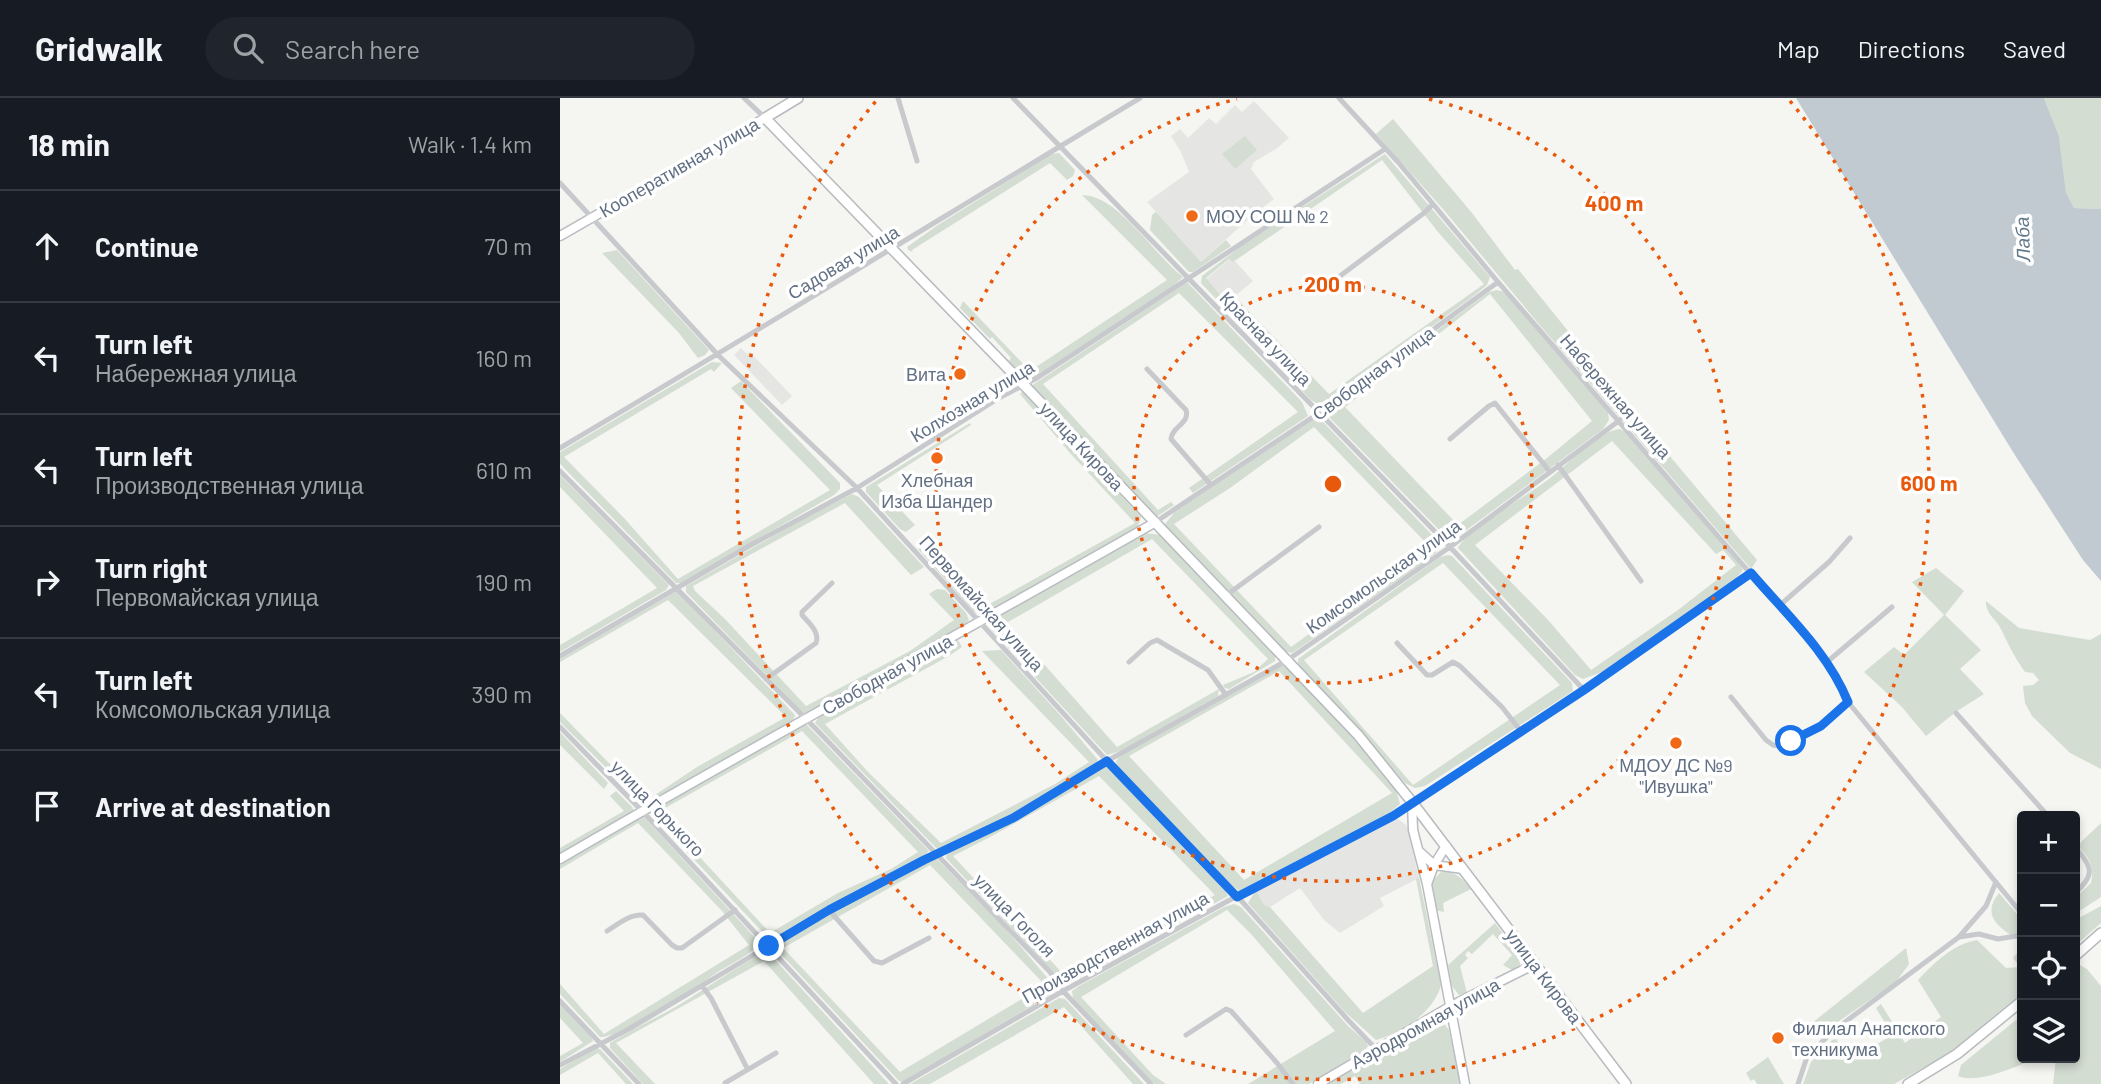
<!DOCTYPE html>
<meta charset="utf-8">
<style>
:root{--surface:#171b24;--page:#20242c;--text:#f1f3f6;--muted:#9ea1a6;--line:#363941}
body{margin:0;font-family:Barlow,sans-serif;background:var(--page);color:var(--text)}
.controls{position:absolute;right:21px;bottom:21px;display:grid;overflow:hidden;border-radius:7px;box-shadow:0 4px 10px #0003}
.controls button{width:63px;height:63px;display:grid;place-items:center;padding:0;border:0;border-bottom:2px solid var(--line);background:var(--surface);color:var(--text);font:35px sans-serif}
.stop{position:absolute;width:21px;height:21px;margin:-16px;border:5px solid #1a73e8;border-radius:50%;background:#fff}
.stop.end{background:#1a73e8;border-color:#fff;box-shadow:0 2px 7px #0008}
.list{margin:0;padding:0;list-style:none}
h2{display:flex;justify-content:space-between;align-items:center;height:91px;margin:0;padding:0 28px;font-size:30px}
h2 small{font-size:23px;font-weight:400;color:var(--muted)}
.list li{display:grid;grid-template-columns:46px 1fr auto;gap:21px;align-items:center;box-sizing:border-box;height:112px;padding:0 28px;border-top:2px solid var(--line)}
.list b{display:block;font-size:26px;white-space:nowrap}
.list p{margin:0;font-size:23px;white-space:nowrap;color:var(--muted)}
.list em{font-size:23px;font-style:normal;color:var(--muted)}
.icon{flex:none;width:38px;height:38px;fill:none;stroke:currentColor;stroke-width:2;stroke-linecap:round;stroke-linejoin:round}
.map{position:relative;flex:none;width:1541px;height:986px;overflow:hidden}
header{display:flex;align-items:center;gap:42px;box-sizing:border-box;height:98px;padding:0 35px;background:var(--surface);border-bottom:2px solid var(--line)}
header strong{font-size:33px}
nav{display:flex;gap:38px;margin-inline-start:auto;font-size:24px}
.search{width:490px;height:63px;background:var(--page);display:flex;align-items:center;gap:18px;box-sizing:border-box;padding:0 24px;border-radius:38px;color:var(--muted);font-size:26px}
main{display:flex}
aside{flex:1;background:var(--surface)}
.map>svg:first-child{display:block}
</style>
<header>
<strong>Gridwalk</strong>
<div class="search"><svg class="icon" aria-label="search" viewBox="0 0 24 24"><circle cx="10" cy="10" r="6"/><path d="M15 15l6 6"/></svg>Search here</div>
<nav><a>Map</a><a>Directions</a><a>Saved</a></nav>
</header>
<main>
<aside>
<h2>18 min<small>Walk · 1.4 km</small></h2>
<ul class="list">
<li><svg class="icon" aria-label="ahead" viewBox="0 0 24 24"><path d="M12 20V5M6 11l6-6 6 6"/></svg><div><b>Continue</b></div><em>70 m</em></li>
<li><svg class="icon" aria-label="left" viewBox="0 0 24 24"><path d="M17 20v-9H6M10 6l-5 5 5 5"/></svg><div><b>Turn left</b><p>Набережная улица</p></div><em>160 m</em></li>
<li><svg class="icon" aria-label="left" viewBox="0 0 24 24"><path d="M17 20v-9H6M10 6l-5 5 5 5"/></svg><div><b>Turn left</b><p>Производственная улица</p></div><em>610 m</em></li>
<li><svg class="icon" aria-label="right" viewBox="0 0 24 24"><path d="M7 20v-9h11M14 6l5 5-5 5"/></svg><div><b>Turn right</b><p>Первомайская улица</p></div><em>190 m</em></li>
<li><svg class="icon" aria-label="left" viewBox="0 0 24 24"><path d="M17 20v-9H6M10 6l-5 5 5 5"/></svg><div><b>Turn left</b><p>Комсомольская улица</p></div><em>390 m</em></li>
<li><svg class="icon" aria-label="arrive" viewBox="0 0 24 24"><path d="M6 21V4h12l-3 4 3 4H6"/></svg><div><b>Arrive at destination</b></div></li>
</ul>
</aside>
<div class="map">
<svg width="1541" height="986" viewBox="0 0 1541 986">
<rect width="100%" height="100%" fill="#f5f5f1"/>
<path fill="#e5e6e4" d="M694,3L729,40L716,51L694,64L691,71L714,101L694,116L641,164L587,104L629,74L621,54L611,38L620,31L628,40L649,20L656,26L675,7L682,14Z
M670,161L673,164L675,163L693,183L667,205L646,181Z
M181,250L187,256L190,254L232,298L222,307L174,257Z
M838,721L847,728L859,780L820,800L824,808L780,835L764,822L740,790L710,809L704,807L696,792Z"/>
<path fill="#d4ddd2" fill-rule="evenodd" d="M1484,0H1541V111L1514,110L1506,94L1499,38Z
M833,21L912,115L955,172L958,171L1088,332L1197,462L1191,471L983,231L883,111L816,36Z
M685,38L697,52L675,71L662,56Z
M499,55L515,72L513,78L507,82L490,65L352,152L353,154L348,152L347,149L378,127L491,56Z
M825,56L930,179L927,187L915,197L765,306H758L751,302L641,185L642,178L680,149ZM822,62L878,134L924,186L769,296L675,199L667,205L646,180L669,161L673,164Z
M522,97C558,97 594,157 623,179L612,189L473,280L467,281L448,264L451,260L432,239L430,241L400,210L403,203L470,273L607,182Z
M596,114L641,164L666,142L671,148L633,174H629L590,132L592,117Z
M57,152L149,252L145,257L138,260L119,235L42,155Z
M627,184L742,304L748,318L633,395L629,390L738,314L619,195L483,286L598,412L611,404L614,407L596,419L471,288Z
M937,192L944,194L1048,314L1049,322L1043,331L897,439L888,441L769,319L774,308L929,194ZM930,196L1032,323L987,360L898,427L785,309Z
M152,264L162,265L154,274L151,271L4,359L64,420L118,481L270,392L171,290L181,283L280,385V391L274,397L121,485H116L0,366V354Z
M463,293L581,419L577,430L425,516L420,517L413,513L358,451L368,440L426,508L575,425L510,355L460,296Z
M754,321H760L765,326L878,443L879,448L877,454L864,464L732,555L722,553L604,427L615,414ZM754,329L870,449L731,549L614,426L670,390Z
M410,325L411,327L317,387L355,427L346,434L340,431L306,394V389Z
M1060,331L1070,337L1179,463L1183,472L1174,483L1042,574L1023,581L1015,577L898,450C908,430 973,395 994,377C1011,363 1038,333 1060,331ZM1052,343L1156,456L1163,452L1176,467L1118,512L1031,572L989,523L915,447Z
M0,377L109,487L106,492L0,554V547L97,490L0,389Z
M292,396L299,399L364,469L351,477L285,405L133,488L135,493L165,521L246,608L350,553L394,522L369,496L377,491L385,492L406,515L409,522L400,531L248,616L243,615L126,494V488L241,422Z
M585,435L601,437L715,558V563L669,591L665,590L663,587L694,574L708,561L592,441L443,527L462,548L475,556L557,649L659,591L658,598L560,653L547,657L430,530L434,521Z
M888,457L892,458L1012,585L1013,593L865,688L855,690L845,685L738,568V561L880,459ZM883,465L1000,587L853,687L744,562Z
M1376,470L1404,493L1385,517L1421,552L1400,571L1424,596L1397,613L1366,638L1342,609L1304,574L1334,549L1344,557L1384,517L1352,484Z
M117,493L235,617L232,625L186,649L90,707L83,706L0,624V615L86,703L137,669L226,619L108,502L0,564V561Z
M1426,503L1459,530L1530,542L1541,536V671L1510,655L1472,618L1465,605L1463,588L1473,587L1479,582L1473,575L1465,574C1455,560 1449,548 1442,533C1437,521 1425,516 1426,503Z
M398,542L402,549L389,558L265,626L308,674L381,745L495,686L529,664L422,553L441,552L501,618L538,662L536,666C486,700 434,727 379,753L255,625L260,617Z
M721,568H725L815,664L836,691L840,706L829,715L679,793L661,778L557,668L556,663L559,659ZM719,573L832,695L684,782L569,658Z
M245,625L369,753L361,761L211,843L90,715ZM242,633L358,754L331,771L278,795L210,835L98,714Z
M0,634L48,685L44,691L0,647Z
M546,668L666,794L668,798L509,886H504L386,760L387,755L457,721ZM539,678L655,797L506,879L393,758L432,738Z
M56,693L73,710V714L0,757V750L64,713L50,698Z
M80,718L84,719L200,845C189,859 169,866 155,876C133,891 64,940 40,939L0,896V886L44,936L189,847L162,813L78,725L0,771V765Z
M1541,725V799L1515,816V800L1531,785C1534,769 1531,762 1519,749L1521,744Z
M376,760L438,822L496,890L492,896L343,984L339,983L219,854L217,848L265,818ZM370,767L485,887L340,974L223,850Z
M881,774C896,773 902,780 911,791L883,805L884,814L875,812L871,784Z
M859,780L881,887C874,914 842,935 816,942L785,914L688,805L696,792L704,807L710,809L803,915L873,868L856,781Z
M1439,795L1462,822V835L1451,837C1433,825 1424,814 1439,795Z
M674,806L681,809L788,928L806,944L808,948L805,952L749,986H688L775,933L691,836L667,812L521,899L593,977L606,986H595L581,975L513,900L512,893L519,888L664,809Z
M1541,808V825L1515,848V822Z
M935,825L959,857L960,867L952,872L943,867L952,857L933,836L912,856L908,853L905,857L908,860L900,868L907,895L899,897L892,888L888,867Z
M1417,842L1446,870L1460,869L1453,860L1462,849V842V895L1388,956L1334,986H1243L1251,964L1272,942L1276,941L1290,963L1327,940L1330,933L1316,910L1321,906L1345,945L1381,919L1358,882C1374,865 1393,846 1417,842Z
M1346,850L1349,866L1336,884L1256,939L1247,929Z
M208,854L329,986H314L204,863L56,945L95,986H83L50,950V945C79,927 112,913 141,893C161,880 181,867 202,855Z
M1520,867L1527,871L1541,888V986H1493L1496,960H1515V869Z
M499,900L505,901L584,986H573L504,909L370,986H350Z
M0,906L32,940L33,943L0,964V958L23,945L0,920Z
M1462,917V960H1475C1455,970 1417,986 1398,978L1401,967Z
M879,924L884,926L889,932L900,986H800L795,978L781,986H768L858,932Z
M36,949L41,952L73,986H66L38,955L0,977V971Z
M1208,959L1224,986H1197L1194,981L1191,983L1186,975Z"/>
<path fill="#c2cad1" d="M1236,0H1484L1499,38L1506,94L1514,110L1541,111V483L1523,462L1453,354Z"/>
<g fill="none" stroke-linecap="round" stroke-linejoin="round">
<defs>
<path id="secondary" d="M0,138L205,20
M852,704L853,732L867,786L905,986
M860,754L874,767L903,771
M0,761C196,646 397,538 594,425
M867,786L874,767L886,748
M758,986L891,908L973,867"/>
<path id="primary" d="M238,0L205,20L463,286L798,637L852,704L1066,986
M1515,858L1541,835
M1348,986L1397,956L1462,903"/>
</defs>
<use href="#secondary" stroke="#b9bcc1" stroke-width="11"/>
<use href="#primary" stroke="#b7babe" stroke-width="12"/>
<path stroke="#c7c9cd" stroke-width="5" d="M184,0L205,20
M338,0L357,63
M453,0L890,449L1024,592
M779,0L838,64L938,184L1267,564L1280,584L1288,604L1462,816
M0,85L158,257L297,390L547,663L677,798L789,923L816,951
M772,184L864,115L873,106
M587,271L626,312C630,326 612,328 611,341L651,387
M890,341L929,308L935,305L990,374
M0,350C195,235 386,117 580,0
M998,367L1081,483
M0,373L256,631L490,874L503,893L591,986
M594,425L759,315L938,184
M664,499L759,429
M1219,508L1269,464L1290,440
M837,545L867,577H872L893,564L900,568L942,609L960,632
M0,558L189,448L297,390L439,300L477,280L825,51
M569,564L590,545L597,542L648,572L666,597
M1267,564L1332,509
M206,581L256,545C260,534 249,525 242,517V514L272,485
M1171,599L1206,642L1213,647L1219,648L1261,628L1288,604
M1396,615L1488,718
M0,629L83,714L336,986
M1515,749C1531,768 1537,776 1515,795
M269,812L314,863L322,865L369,840
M47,833C58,826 70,816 83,817L112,847L117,850H122L175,812
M1399,839L1426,808L1436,784
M142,888L151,900L187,970
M0,903L79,986
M626,937L666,911L671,913L717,965L733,986
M0,967L69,931L269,812L364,762L453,720L547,663L726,563L890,449L1060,322
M165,985L216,955
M343,986L503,893L677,798L833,718L1024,592L1191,475
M1238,986L1247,959L1273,933L1399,839L1419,836L1438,841L1462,837"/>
<use href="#secondary" stroke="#fff" stroke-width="8"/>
<use href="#primary" stroke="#fff" stroke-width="9"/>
</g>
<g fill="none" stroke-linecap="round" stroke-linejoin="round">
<path stroke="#1a73e8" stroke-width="9" d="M209,848L269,812L364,762L453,720L547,663L677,799L833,718L1024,592L1191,475C1226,516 1268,554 1288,604L1261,628L1231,643"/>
</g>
<g fill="none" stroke="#e8590c" stroke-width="3.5" stroke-dasharray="3.5 7">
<circle cx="773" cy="386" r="199"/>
<path d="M869 1A397 397 0 1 1 677 1"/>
<path d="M1230 3A596 596 0 1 1 316 3"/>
</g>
<g fill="#ef6917" stroke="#fff" stroke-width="2.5">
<circle cx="632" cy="118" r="7"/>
<circle cx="400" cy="276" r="7"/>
<circle cx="377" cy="360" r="7"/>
<circle cx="1116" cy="645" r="7"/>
<circle cx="1218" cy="940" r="7"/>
</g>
<g text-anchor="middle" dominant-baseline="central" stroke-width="7" stroke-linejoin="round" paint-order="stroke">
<g font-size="18" fill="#627084" stroke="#fff">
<text transform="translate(119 69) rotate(-30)">Кооперативная улица</text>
<text transform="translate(283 164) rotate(-31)">Садовая улица</text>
<text transform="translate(706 240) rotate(46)">Красная улица</text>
<text transform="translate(813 275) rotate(-36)">Свободная улица</text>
<text transform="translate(1056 298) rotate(49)">Набережная улица</text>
<text transform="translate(412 303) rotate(-31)">Колхозная улица</text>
<text transform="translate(522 348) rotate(47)">улица Кирова</text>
<text transform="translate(823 478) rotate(-35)">Комсомольская улица</text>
<text transform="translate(422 505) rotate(48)">Первомайская улица</text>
<text transform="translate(327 576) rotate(-29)">Свободная улица</text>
<text transform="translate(98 710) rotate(46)">улица Горького</text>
<text transform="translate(455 817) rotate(46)">улица Гоголя</text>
<text transform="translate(555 849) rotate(-29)">Производственная улица</text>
<text transform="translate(984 878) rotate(53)">улица Кирова</text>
<text transform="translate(865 925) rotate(-29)">Аэродромная улица</text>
</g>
<g font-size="18" fill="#627084" stroke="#fff" text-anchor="start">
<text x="646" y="118">МОУ СОШ № 2</text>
<text x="386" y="276" text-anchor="end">Вита</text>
<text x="377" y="382" text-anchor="middle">Хлебная<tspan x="377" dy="21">Изба Шандер</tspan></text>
<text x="1116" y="667" text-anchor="middle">МДОУ ДС №9<tspan x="1116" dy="21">"Ивушка"</tspan></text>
<text x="1232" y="930">Филиал Анапского<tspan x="1232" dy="21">техникума</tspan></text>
</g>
<g font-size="19" font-style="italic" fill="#637989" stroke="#fff">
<text transform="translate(1462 141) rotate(-92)">Лаба</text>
</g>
</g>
<circle cx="773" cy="386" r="10" fill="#e8590c" stroke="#fff" stroke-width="3.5"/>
<g font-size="21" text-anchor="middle" font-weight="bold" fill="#e8590c" stroke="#fff" stroke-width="7" stroke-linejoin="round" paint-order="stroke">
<text x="1054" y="113">400 m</text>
<text x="773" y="194">200 m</text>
<text x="1369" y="393">600 m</text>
</g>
</svg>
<div class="controls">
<button>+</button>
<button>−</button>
<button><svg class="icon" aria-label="locate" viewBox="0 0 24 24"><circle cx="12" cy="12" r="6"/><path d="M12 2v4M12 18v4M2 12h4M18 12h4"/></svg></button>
<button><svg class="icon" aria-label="layers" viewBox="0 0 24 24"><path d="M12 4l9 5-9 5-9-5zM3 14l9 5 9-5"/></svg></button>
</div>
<div class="stop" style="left:1231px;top:643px"></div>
<div class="stop end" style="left:209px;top:848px"></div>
</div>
</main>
